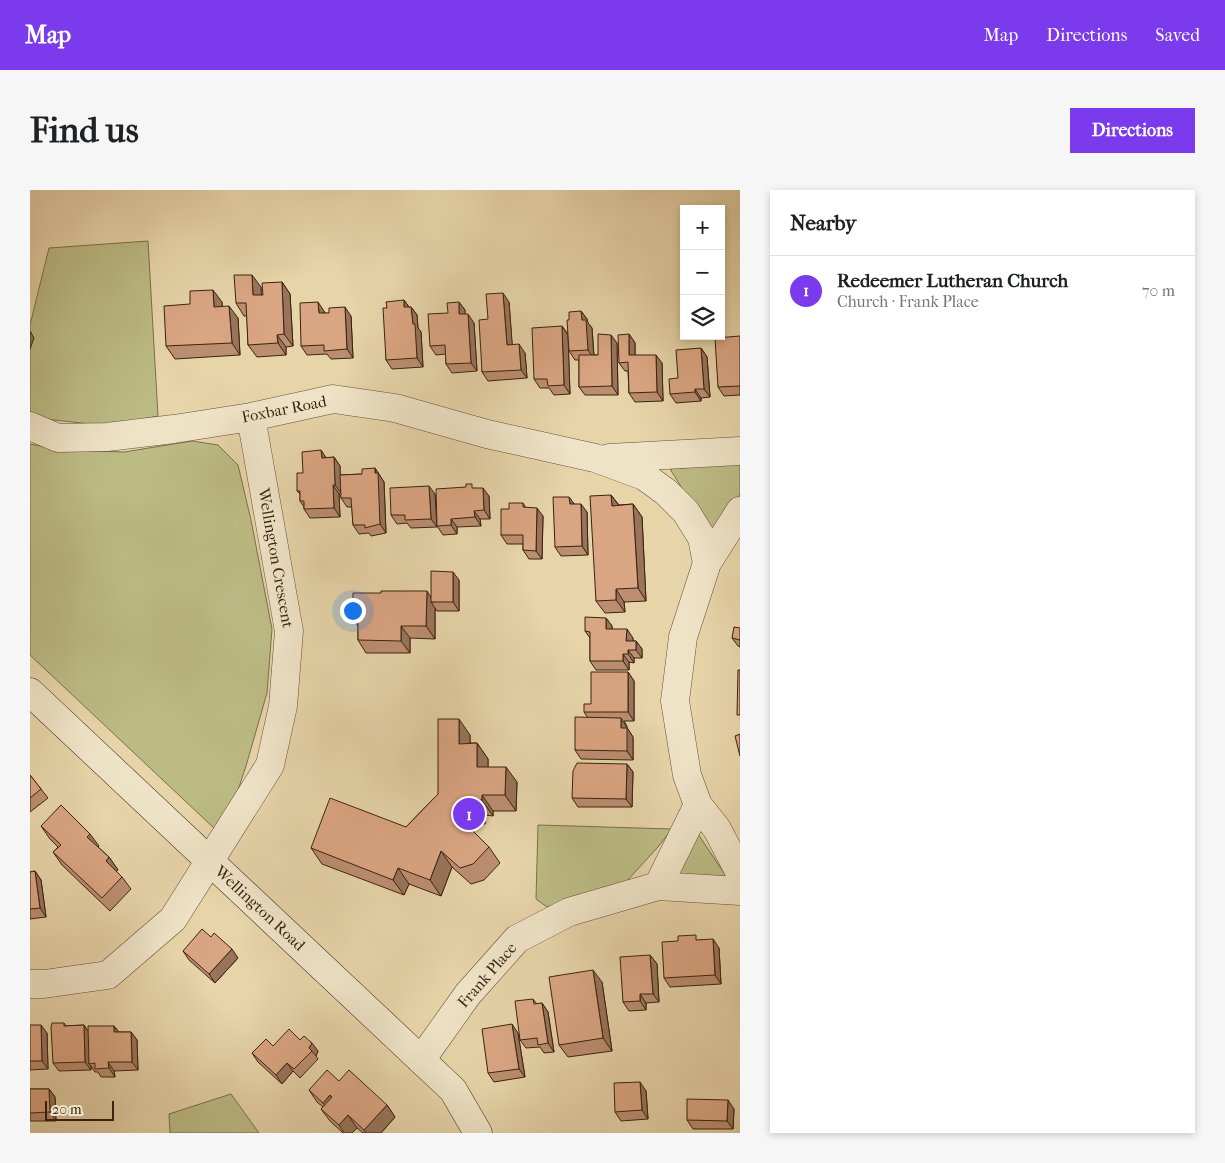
<!DOCTYPE html>
<meta charset="utf-8">
<style>
:root{--surface:#fff;--page:#f6f6f6;--text:#202124;--muted:#757577;--line:#e0e0e0;--accent:#7c3aed}
body{margin:0;font-family:"IM FELL French Canon",serif;background:var(--page);color:var(--text)}
.controls{position:absolute;right:15px;top:15px;display:grid;overflow:hidden;border-radius:0px;box-shadow:0 2px 8px #0003}
.controls button{width:45px;height:45px;display:grid;place-items:center;padding:0;border:0;border-bottom:1px solid var(--line);background:var(--surface);color:var(--text);font:25px sans-serif}
.scale{position:absolute;left:15px;bottom:12px;width:69px;box-sizing:border-box;padding-left:5px;border:2px solid #3a2311;border-top:0;font-size:14px;line-height:18px;white-space:nowrap;color:#3a2311;-webkit-text-stroke:4px #efe3c7;paint-order:stroke}
.you{position:absolute;left:322px;top:420px;width:18px;height:18px;margin:-12px;border:4px solid #fff;border-radius:50%;background:#1a73e8;box-shadow:0 0 0 8px #1a73e833}
.badge{display:grid;place-items:center;width:32px;height:32px;border-radius:50%;background:var(--accent);color:#fff;font-size:16px;font-weight:700}
.pin{position:absolute;translate:-50% -50%;border:2px solid #fff;box-shadow:0 1px 5px #0006}
.list{margin:0;padding:0;list-style:none}
h2{display:flex;justify-content:space-between;align-items:center;height:65px;margin:0;padding:0 20px;font-size:21px}
h2 small{font-size:16px;font-weight:400;color:var(--muted)}
.list li{display:grid;grid-template-columns:32px 1fr auto;gap:15px;align-items:center;box-sizing:border-box;height:70px;padding:0 20px;border-top:1px solid var(--line)}
.list b{display:block;font-size:19px;white-space:nowrap}
.list p{margin:0;font-size:16px;white-space:nowrap;color:var(--muted)}
.list em{font-size:16px;font-style:normal;color:var(--muted)}
.icon{flex:none;width:28px;height:28px;fill:none;stroke:currentColor;stroke-width:2;stroke-linecap:round;stroke-linejoin:round}
.map{position:relative;flex:none;width:710px;height:943px;overflow:hidden;border-radius:0px}
header{display:flex;align-items:center;gap:30px;box-sizing:border-box;height:70px;padding:0 25px;background:var(--accent);color:#fff}
header strong{font-size:24px}
nav{display:flex;gap:28px;margin-inline-start:auto;font-size:18px}
.intro{display:flex;align-items:center;justify-content:space-between;box-sizing:border-box;height:120px;padding:0 30px}
h1{margin:0;font-size:35px}
.button{padding:12px 22px;border-radius:0px;background:var(--accent);color:#fff;font-size:18px;font-weight:700}
main{display:flex;gap:30px;padding:0 30px}
aside{flex:1;background:var(--surface);border-radius:0px;box-shadow:0 2px 8px #0003}
.map>svg:first-child{display:block}
</style>
<header>
<strong>Map</strong>
<nav><a>Map</a><a>Directions</a><a>Saved</a></nav>
</header>
<div class="intro"><h1>Find us</h1><a class="button">Directions</a></div>
<main>
<div class="map">
<svg width="710" height="943" viewBox="0 0 710 943">
<rect width="100%" height="100%" fill="#e7d4a9"/>
<filter id="stains"><feTurbulence type="fractalNoise" baseFrequency=".004" numOctaves="4"/><feColorMatrix values="0 0 0 0 .2 0 0 0 0 .09 0 0 0 0 .02 0 0 0 .5 -.17"/></filter>
<radialGradient id="worn" r=".72"><stop offset=".6" stop-color="#630" stop-opacity="0"/><stop offset="1" stop-color="#630" stop-opacity=".3"/></radialGradient>
<path fill="#bcbb84" stroke="#7b6f4a" d="M118,51L128,226L93,233L61,234L15,229L0,224V135L19,58Z
M162,251L188,255L208,275L221,330L242,439L237,503L216,576L200,624L187,641L0,465V254L32,260L94,262Z
M710,273V305L700,314L680,343L640,279Z
M508,635L642,639L628,657L595,693L517,717L506,709Z
M668,644L698,689L644,686Z
M201,904L229,943H140L139,924Z"/>
<g fill="none" stroke-linecap="round" stroke-linejoin="round">
<defs>
<path id="street" d="M0,236L28,248L77,247L144,239L221,227L303,209L365,218L457,244L565,268L614,286L636,302L656,322L672,348L677,373
M579,268L710,261
M710,321L677,373L653,447L645,511L657,585L668,615L687,639L710,683
M628,696L710,701
M0,794H14L78,785L143,729L240,575L253,516L259,441L221,227
M391,870L438,804L487,749L539,722L628,696L668,615"/>
<path id="secondary" d="M0,502L423,900L448,943"/>
</defs>
<use href="#street" stroke="#654f37" stroke-width="29"/>
<use href="#secondary" stroke="#3a2311" stroke-width="29"/>
<use href="#street" stroke="#efe3c7" stroke-width="28"/>
<use href="#secondary" stroke="#efe3c7" stroke-width="28"/>
</g>
<path fill="#bb8e70" stroke="#3a2311" d="M252,92L260,104L263,156L256,157V165L227,167L218,155L217,126H214L206,113L231,97V105H233Z
M374,110L379,117H381L387,125L388,138L391,142L393,177L362,179L356,170L357,118Z
M192,112V116L208,128L210,165L145,169L136,156Z
M429,112L435,120V124L444,133L447,181L422,183L416,174V164L406,165L400,156L418,123Z
M479,112L482,155L495,163L497,188L458,191L452,182L458,129Z
M294,121V123L321,126L323,168L301,169L297,164L277,165L271,156Z
M551,121L557,129L558,133L562,138L564,165H568L587,153L588,205H555L549,197V170H545L539,161L538,150L540,204L524,205L519,198H510L504,189L532,136L538,144L539,130Z
M599,144L605,153V165L632,173L633,211L605,212L599,203L598,181H595L589,173Z
M710,146V205L694,206L688,197Z
M671,158L677,167L680,207L671,208V211L646,213L640,204L648,188Z
M304,267L310,276V285L332,284L345,278L354,292L356,343L341,346L339,343L329,344L323,335L322,317H317L311,308V303L309,304L310,327L280,328L274,319V317L270,311V304L267,301L273,283L297,268Z
M444,298L459,306L460,329H450L451,336L427,337V344L413,345L407,336Z
M405,304L407,337L381,338L377,333L367,334L361,325Z
M581,305L589,315L603,314L612,327L616,411L594,412L595,422L575,423L566,411Z
M539,307L544,314L557,322L558,365L531,366L525,357Z
M493,313L496,318L513,326L512,369H499L493,360V354H477L471,345L479,319Z
M429,390V421H407L405,418V449L380,448V463H336L328,450V436L322,428L401,408Z
M576,428L582,436V439L603,448V451H606L612,459V468H604V473L599,472V480H566L560,471V448L555,441Z
M710,438V457L708,456L702,448Z
M598,482L604,491V531H594L597,536V538L603,547V570L551,569L545,560L558,528L554,522L561,514Z
M440,545V553H447L458,569V577L487,592L486,621H463V626L455,625V634L442,633L439,637L459,657L470,673L454,690L441,694L422,677L411,706L379,694L374,705L292,674L281,658L376,637L408,604Z
M597,574L603,582L602,617H548L542,608Z
M0,585L18,608L0,622Z
M11,636L69,656L68,657L79,667L88,680L86,681L92,687L101,699L80,721L32,675L23,662L28,657L20,649Z
M5,681L11,690L16,727L0,729V682Z
M181,747L208,768L185,793L159,770L153,761Z
M669,750L689,758L691,794L640,797L634,788Z
M620,765L627,774L629,812L616,813V820L599,821L593,812Z
M572,792L582,861L538,867L529,855Z
M503,809L507,814L512,813L518,822L524,862L514,863L510,857L496,858L490,850Z
M34,833L36,836L54,835L58,842L84,836L89,842H101L107,850L108,880L84,881L85,887H71L68,882H65L61,876V880L29,881L23,873Z
M0,835L17,843L18,879L0,880Z
M488,843L495,887L464,892L458,883Z
M270,850L288,861L286,866L288,869L270,888L263,881L252,894L228,872L222,863Z
M309,891L357,915L365,927L351,943H333L327,938L322,943H313L300,931L291,919L293,917L287,912L279,900Z
M0,899H19L25,907L26,931H0Z
M616,901L618,929L591,931L585,922Z
M704,919L703,939H663L657,930Z"/>
<path fill="#99745b" stroke="#3a2311" d="M222,85L231,97L232,118L223,105Z
M252,92L260,104L263,156L254,144Z
M183,100L192,112L193,129L184,117Z
M473,103L479,112L483,164L477,155Z
M374,110L380,119L374,117Z
M288,112L294,121L295,132L289,123Z
M429,112L435,120V133L429,124Z
M199,116L208,128L210,165L202,153Z
M315,117L321,126L323,168L317,159Z
M381,117L387,125L388,138L391,142L393,177L387,168Z
M551,121L557,129L558,133L562,138L564,169L558,160L552,130Z
M438,124L444,133L447,181L441,173Z
M532,136L538,145L540,204L534,195Z
M0,141L4,148L0,159Z
M599,144L605,153V174L599,165Z
M247,145L256,157V165L248,153Z
M581,145L587,153L588,205L582,196Z
M489,154L495,163L497,188L491,180Z
M671,158L677,167L680,207L674,199Z
M626,165L632,173L633,211L627,202Z
M665,199L671,208V211L665,202Z
M291,260L297,269L292,268Z
M304,267L310,276L311,303L305,295Z
M345,278L354,292L356,343L350,334Z
M303,295L309,304L310,327L304,318Z
M399,296L405,304L407,337L401,329Z
M453,298L459,306L460,329L454,320Z
M581,305L590,317L582,316Z
M539,307L545,315L540,314Z
M551,314L557,322L558,365L552,356Z
M603,314L612,327L616,411L608,398Z
M507,318L513,326L512,369L506,361Z
M444,321L450,329L451,336L445,327Z
M421,329L427,337V344L421,335Z
M423,382L429,390V421L423,412Z
M586,399L594,412L595,422L586,410Z
M397,401L404,412H401L405,418V449L396,436Z
M576,428L582,436V448L576,439Z
M371,436L380,448V463L371,451Z
M597,439L603,448V459L596,451Z
M606,451L612,459V468L606,460Z
M598,460L604,468V473L598,464Z
M593,464L599,472V480L593,471Z
M598,482L604,491V531L598,522Z
M591,528L603,547V570L597,561L591,538Z
M429,529L440,545V569L429,554Z
M447,553L458,569V592L447,577Z
M597,574L603,582L602,617L596,609Z
M476,577L487,592L486,621L475,605Z
M452,605L463,621V626L452,610Z
M444,610L455,625V634L444,618Z
M60,644L69,656L66,659L57,647Z
M411,661L422,677L411,706L400,690Z
M79,667L88,680L84,683L76,671Z
M368,678L379,694L374,705L363,690Z
M5,681L11,690L16,727L10,718Z
M683,749L689,758L691,794L685,785Z
M202,759L208,768L185,793L179,784Z
M620,765L627,774L629,812L623,804Z
M563,780L572,792L582,861L573,848Z
M610,804L616,813V820L610,811Z
M512,813L518,822L524,862L518,853Z
M482,834L488,843L495,887L489,879Z
M11,835L17,843L18,879L12,871Z
M54,835L60,844L59,874L61,876V880L55,872Z
M84,836L90,844L84,842Z
M101,842L107,850L108,880L102,872Z
M282,853L288,861L286,866L279,858Z
M78,872L84,881L85,887L79,878Z
M257,873L263,881L252,894L246,885Z
M610,892L616,901L618,929L612,920Z
M19,899L25,907L26,931L20,922Z
M300,905L309,918L302,925L293,913Z
M698,910L704,919L703,939L697,931Z
M357,915L365,927L351,943H336L334,940Z
M318,925L327,938L322,943H314L309,935Z"/>
<path fill="#daa582" stroke="#3a2311" d="M204,85H222L223,105H233L232,93L252,92L254,144L247,145L248,153L218,155L216,113H206Z
M183,100L184,117L199,116L202,153L136,156L134,116L160,114V101Z
M473,103L477,155L489,154L491,180L452,182L449,130L458,129L456,104Z
M374,110V117H381L383,134H385L387,168L356,170L353,118H357L356,112Z
M288,112L289,123H299V118L315,117L317,159L294,161V155L271,156L270,113Z
M429,112V124H438L441,173L416,174L415,155L400,156L398,124L418,123L417,113Z
M551,121L552,130H556L558,160L539,161L537,130H539V122Z
M532,136L534,195L518,196L517,189H504L502,138Z
M568,144L581,145L582,196L549,197V165H568Z
M599,144V165H626L627,202L599,203L598,172L589,173L588,145Z
M710,146V196L688,197L685,148Z
M671,158L674,199H665V202L640,204L639,189L648,188L646,160Z
M291,260L292,268L304,267L305,295H303L304,318L274,319V311H270V301H267V283H273L272,262Z
M345,278V283H348L350,334L335,338V335H323L321,308H311L310,285L332,284V279Z
M436,294H442V298H453L454,320L444,321L445,327L421,329V335L407,336L406,299L436,297Z
M399,296L401,329L375,330V325H361L360,298Z
M581,305L582,316L603,314L608,398L586,399V410L566,411L560,306Z
M523,307H539L540,314H551L552,356L525,357Z
M479,313H493V317L507,318L506,361L493,360V345H471V319H479Z
M401,381L423,382V412H401Z
M351,401H397L396,436H371V451L328,450V427L322,428L323,403H351Z
M555,427L576,428V439H597L596,451H606V460H598V464H593V471H560V442L555,441Z
M704,437L710,438V450L702,448Z
M708,480H710V525H707Z
M561,482H598V522H554V514H561Z
M545,527L591,528V538H597V561L545,560Z
M408,529H429V554L447,553V577H476L475,605H452V610H444V618H431L425,623L459,657L443,674L430,678L411,661L400,690L368,678L363,690L281,658L300,608L376,637L408,604Z
M710,544V566L705,546Z
M547,573L597,574L596,609L542,608L543,581Z
M0,585L11,599L0,608Z
M31,615L60,644L57,647L79,667L76,671L92,687L72,708L23,662L31,655L11,636Z
M5,681L10,718L0,719V682Z
M172,739L181,747L184,743L202,759L179,784L153,761Z
M666,745V750L683,749L685,785L634,788L632,752L648,751V746Z
M620,765L623,804H610V811L593,812L590,767Z
M563,780L573,848L529,855L519,787Z
M503,809L504,814L512,813L518,853L508,855L507,848L490,850L485,811Z
M22,833H34V836L54,835L55,872L23,873L21,837Z
M482,834L489,879L458,883L452,839Z
M0,835H11L12,871H0Z
M58,836H84V842H101L102,872H78L79,878L65,879V873L59,874Z
M259,839L270,850L274,846L282,853L279,858L282,861L264,879L257,873L246,885L222,863L236,849L243,856Z
M297,880L309,891L319,880L357,915L334,940L318,925L309,935L291,919L302,907L300,905L293,913L279,900Z
M610,892L612,920L585,922L584,893Z
M0,899H19L20,922L0,923Z
M657,909L698,910L697,931L657,930Z"/>
<g text-anchor="middle" dominant-baseline="central" stroke-width="4" stroke-linejoin="round" paint-order="stroke">
<g font-size="16" fill="#3a2311" stroke="#efe3c7">
<text transform="translate(254 219) rotate(-11)">Foxbar Road</text>
<text transform="translate(246 368) rotate(80)">Wellington Crescent</text>
<text transform="translate(230 718) rotate(43)">Wellington Road</text>
<text transform="translate(457 785) rotate(-49)">Frank Place</text>
</g>
</g>
<rect width="100%" height="100%" filter="url(#stains)"/>
<rect width="100%" height="100%" fill="url(#worn)"/>
</svg>
<div class="controls">
<button>+</button>
<button>−</button>
<button><svg class="icon" aria-label="layers" viewBox="0 0 24 24"><path d="M12 4l9 5-9 5-9-5zM3 14l9 5 9-5"/></svg></button>
</div>
<div class="scale">20 m</div>
<div class="you"></div>
<div class="pin badge" style="left:439px;top:624px">1</div>
</div>
<aside>
<h2>Nearby<small></small></h2>
<ul class="list">
<li><span class="badge">1</span><div><b>Redeemer Lutheran Church</b><p>Church · Frank Place</p></div><em>70 m</em></li>
</ul>
</aside>
</main>
